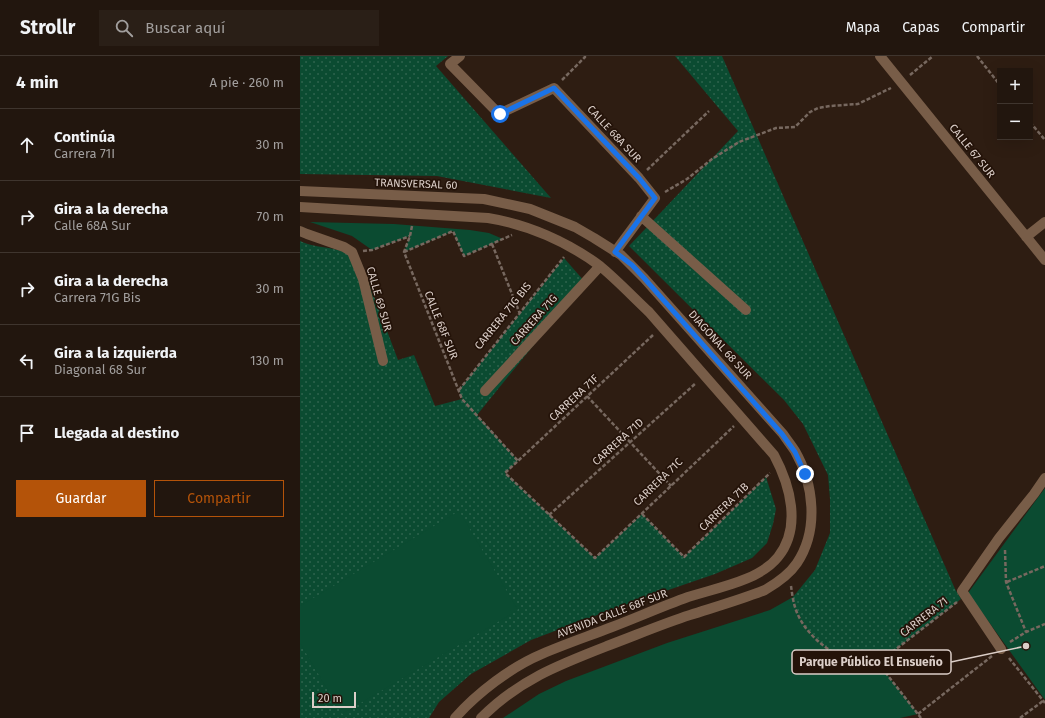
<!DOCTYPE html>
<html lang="es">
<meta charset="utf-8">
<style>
:root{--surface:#22160e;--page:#2a1f17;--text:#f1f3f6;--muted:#a29f9e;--line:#3f352e;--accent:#b45309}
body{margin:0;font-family:"Fira Sans",sans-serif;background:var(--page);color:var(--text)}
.controls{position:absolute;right:12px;top:12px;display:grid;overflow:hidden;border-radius:0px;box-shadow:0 4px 16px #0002}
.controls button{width:36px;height:36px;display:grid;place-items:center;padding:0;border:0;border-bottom:1px solid var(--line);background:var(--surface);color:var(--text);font:20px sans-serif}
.scale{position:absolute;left:12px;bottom:10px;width:44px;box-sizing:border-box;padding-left:4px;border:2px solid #dbcec8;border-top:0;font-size:11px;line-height:14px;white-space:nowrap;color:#dbcec8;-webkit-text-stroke:3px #241309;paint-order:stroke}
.stop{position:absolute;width:12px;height:12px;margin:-9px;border:3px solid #1a73e8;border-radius:50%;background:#fff}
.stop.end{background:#1a73e8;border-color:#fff;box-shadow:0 1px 4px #0008}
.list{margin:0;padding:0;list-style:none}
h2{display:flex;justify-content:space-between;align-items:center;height:52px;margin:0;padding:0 16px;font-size:17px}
h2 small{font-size:13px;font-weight:400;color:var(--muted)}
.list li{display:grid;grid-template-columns:26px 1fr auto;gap:12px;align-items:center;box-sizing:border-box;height:72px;padding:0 16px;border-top:1px solid var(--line)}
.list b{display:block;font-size:15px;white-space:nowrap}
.list p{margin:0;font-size:13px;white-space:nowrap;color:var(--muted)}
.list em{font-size:13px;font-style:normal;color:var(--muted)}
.actions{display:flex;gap:8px;padding:12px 16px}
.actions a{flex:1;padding:9px 0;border:1px solid var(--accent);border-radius:0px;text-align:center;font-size:14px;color:var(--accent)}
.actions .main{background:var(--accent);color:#fff}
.icon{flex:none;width:22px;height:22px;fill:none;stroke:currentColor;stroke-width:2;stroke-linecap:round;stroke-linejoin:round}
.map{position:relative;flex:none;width:745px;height:662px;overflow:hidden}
header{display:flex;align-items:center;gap:24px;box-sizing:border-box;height:56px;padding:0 20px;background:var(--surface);border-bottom:1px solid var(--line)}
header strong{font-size:19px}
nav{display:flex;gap:22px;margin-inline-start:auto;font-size:14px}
.search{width:280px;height:36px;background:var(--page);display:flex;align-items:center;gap:10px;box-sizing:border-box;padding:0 14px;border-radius:0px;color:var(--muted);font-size:15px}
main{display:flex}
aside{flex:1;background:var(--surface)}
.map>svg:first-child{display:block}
</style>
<header>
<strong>Strollr</strong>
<div class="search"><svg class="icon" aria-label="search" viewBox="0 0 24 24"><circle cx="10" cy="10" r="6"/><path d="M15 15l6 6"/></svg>Buscar aquí</div>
<nav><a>Mapa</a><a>Capas</a><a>Compartir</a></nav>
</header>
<main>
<aside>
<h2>4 min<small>A pie · 260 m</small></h2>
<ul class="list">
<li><svg class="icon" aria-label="ahead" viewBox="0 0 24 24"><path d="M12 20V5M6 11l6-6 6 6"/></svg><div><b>Continúa</b><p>Carrera 71I</p></div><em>30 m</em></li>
<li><svg class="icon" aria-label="right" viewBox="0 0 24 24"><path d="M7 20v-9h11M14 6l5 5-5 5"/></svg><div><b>Gira a la derecha</b><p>Calle 68A Sur</p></div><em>70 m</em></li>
<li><svg class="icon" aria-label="right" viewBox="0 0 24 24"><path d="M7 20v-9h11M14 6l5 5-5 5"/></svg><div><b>Gira a la derecha</b><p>Carrera 71G Bis</p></div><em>30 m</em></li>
<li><svg class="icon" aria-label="left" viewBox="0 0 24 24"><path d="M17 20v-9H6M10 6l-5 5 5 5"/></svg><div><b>Gira a la izquierda</b><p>Diagonal 68 Sur</p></div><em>130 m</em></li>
<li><svg class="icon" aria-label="arrive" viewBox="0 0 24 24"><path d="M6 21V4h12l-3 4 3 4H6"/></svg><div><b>Llegada al destino</b></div></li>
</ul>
<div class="actions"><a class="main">Guardar</a><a>Compartir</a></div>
</aside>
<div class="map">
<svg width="745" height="662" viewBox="0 0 745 662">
<defs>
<pattern id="grass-dots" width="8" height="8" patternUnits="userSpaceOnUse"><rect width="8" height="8" fill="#0b4b31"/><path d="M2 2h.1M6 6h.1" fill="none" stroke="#2e644d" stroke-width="1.8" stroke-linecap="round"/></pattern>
</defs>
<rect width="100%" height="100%" fill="#2e1d12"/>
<path fill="url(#grass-dots)" d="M0,0H148L136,10L251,142L137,120L0,118Z
M375,0H422L655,533L661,543L578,607C539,611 500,580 493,541L515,514L530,477V443L528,419L503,368L484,344L329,190L438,75Z
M0,185C22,195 40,188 61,206L98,304L114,299L135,350L162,343L159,334L264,202L285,226L177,359L218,405L205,417L295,502L342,458L384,501L466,421L476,453L473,468L467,487L452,502L415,518L313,553L231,584L171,618L139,646L129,662H0Z"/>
<path fill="#0b4b31" d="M10,166L94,168L170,174L189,177L203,183L164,200L153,175L104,196L110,180L72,194L52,180Z
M745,432V644L668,537Z
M159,455L218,554L42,658L0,587V550Z
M493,541C500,580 539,611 578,607L618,658L600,662H203L239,638L266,625L367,587L470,554Z"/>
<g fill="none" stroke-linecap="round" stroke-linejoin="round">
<path stroke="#77685f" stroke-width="2.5" stroke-dasharray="4 2" stroke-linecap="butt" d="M677,0L700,29
M610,19L633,0
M262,24L285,1L284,0
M730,66L745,84
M347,114L409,55
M365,136L387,123L412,103L439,86L476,72L495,71L510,56L518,52L530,50L558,48L591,32
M112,170L110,180L104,196L162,343L218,405
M192,188L220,258
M63,195L72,194L110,180
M104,196L153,175L164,200L212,179
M353,279L205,417L295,502L434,370
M159,334L264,201
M287,340L371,430
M342,458L384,501L470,417
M249,459L396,327
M705,494L706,526L726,576
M707,526L745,510
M491,530C492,537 493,545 495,551C502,575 526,595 548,604C557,608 569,608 578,607
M710,586L726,576L745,568
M709,602L745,647
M578,607L657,546
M578,607L621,662
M618,658L692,600
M720,662L743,645"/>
<path stroke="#785d48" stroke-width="10" d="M160,0L150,8L199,58L254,32L339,122L355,142L315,196
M580,0L745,204
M0,135L184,143L230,153L275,171L294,182L321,199L344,222L483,378C487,384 491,389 495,395C514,428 519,474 497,507C489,519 477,527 465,534C440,544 415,551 390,559C362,568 334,580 307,590C258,609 219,624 181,662
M0,151L188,162C227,168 268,186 300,210C317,224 333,241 349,256L474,399C490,429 502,471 478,501C459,525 416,532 388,541C363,550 338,561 312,571C289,580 265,588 242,598C211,611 177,637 155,662
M341,160L446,254
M0,175L7,178L44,191L52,196L63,223L83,305
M726,181L745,166
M185,335L300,210
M701,593L662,535L699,482L734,438L745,422"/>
</g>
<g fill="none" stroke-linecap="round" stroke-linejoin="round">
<path stroke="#1a73e8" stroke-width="5" d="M200,58L254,32L339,122L355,142L315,196L332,209L344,222L482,378L495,396L505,418"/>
</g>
<g text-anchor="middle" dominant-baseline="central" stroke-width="3.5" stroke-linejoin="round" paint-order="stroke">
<g font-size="11" fill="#dbcec8" stroke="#241309">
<text transform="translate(314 78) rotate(47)">CALLE 68A SUR</text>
<text transform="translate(672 95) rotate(51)">CALLE 67 SUR</text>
<text transform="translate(116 128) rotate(2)">TRANSVERSAL 60</text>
<text transform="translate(79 243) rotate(74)">CALLE 69 SUR</text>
<text transform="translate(203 260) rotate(-51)">CARRERA 71G BIS</text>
<text transform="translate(234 264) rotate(-48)">CARRERA 71G</text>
<text transform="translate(141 269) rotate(68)">CALLE 68F SUR</text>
<text transform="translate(420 289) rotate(48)">DIAGONAL 68 SUR</text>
<text transform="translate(274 342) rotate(-43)">CARRERA 71F</text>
<text transform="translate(318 386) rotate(-42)">CARRERA 71D</text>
<text transform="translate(358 426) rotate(-44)">CARRERA 71C</text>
<text transform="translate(424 451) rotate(-44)">CARRERA 71B</text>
<text transform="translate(312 558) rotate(-21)">AVENIDA CALLE 68F SUR</text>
<text transform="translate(624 561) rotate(-38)">CARRERA 71</text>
</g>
</g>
<path fill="none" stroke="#dbcec8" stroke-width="1.5" d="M726 590L651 606"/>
<circle fill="#dbcec8" stroke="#241309" stroke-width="1.5" cx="726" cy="590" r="4"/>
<rect fill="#241309" stroke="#dbcec8" stroke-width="1.5" x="492" y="594" width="159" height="24" rx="4"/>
<g font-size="12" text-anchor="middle" font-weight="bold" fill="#dbcec8">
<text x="571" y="610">Parque Público El Ensueño</text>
</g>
</svg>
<div class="controls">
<button>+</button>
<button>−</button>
</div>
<div class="scale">20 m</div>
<div class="stop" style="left:200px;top:58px"></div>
<div class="stop end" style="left:505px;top:418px"></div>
</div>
</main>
